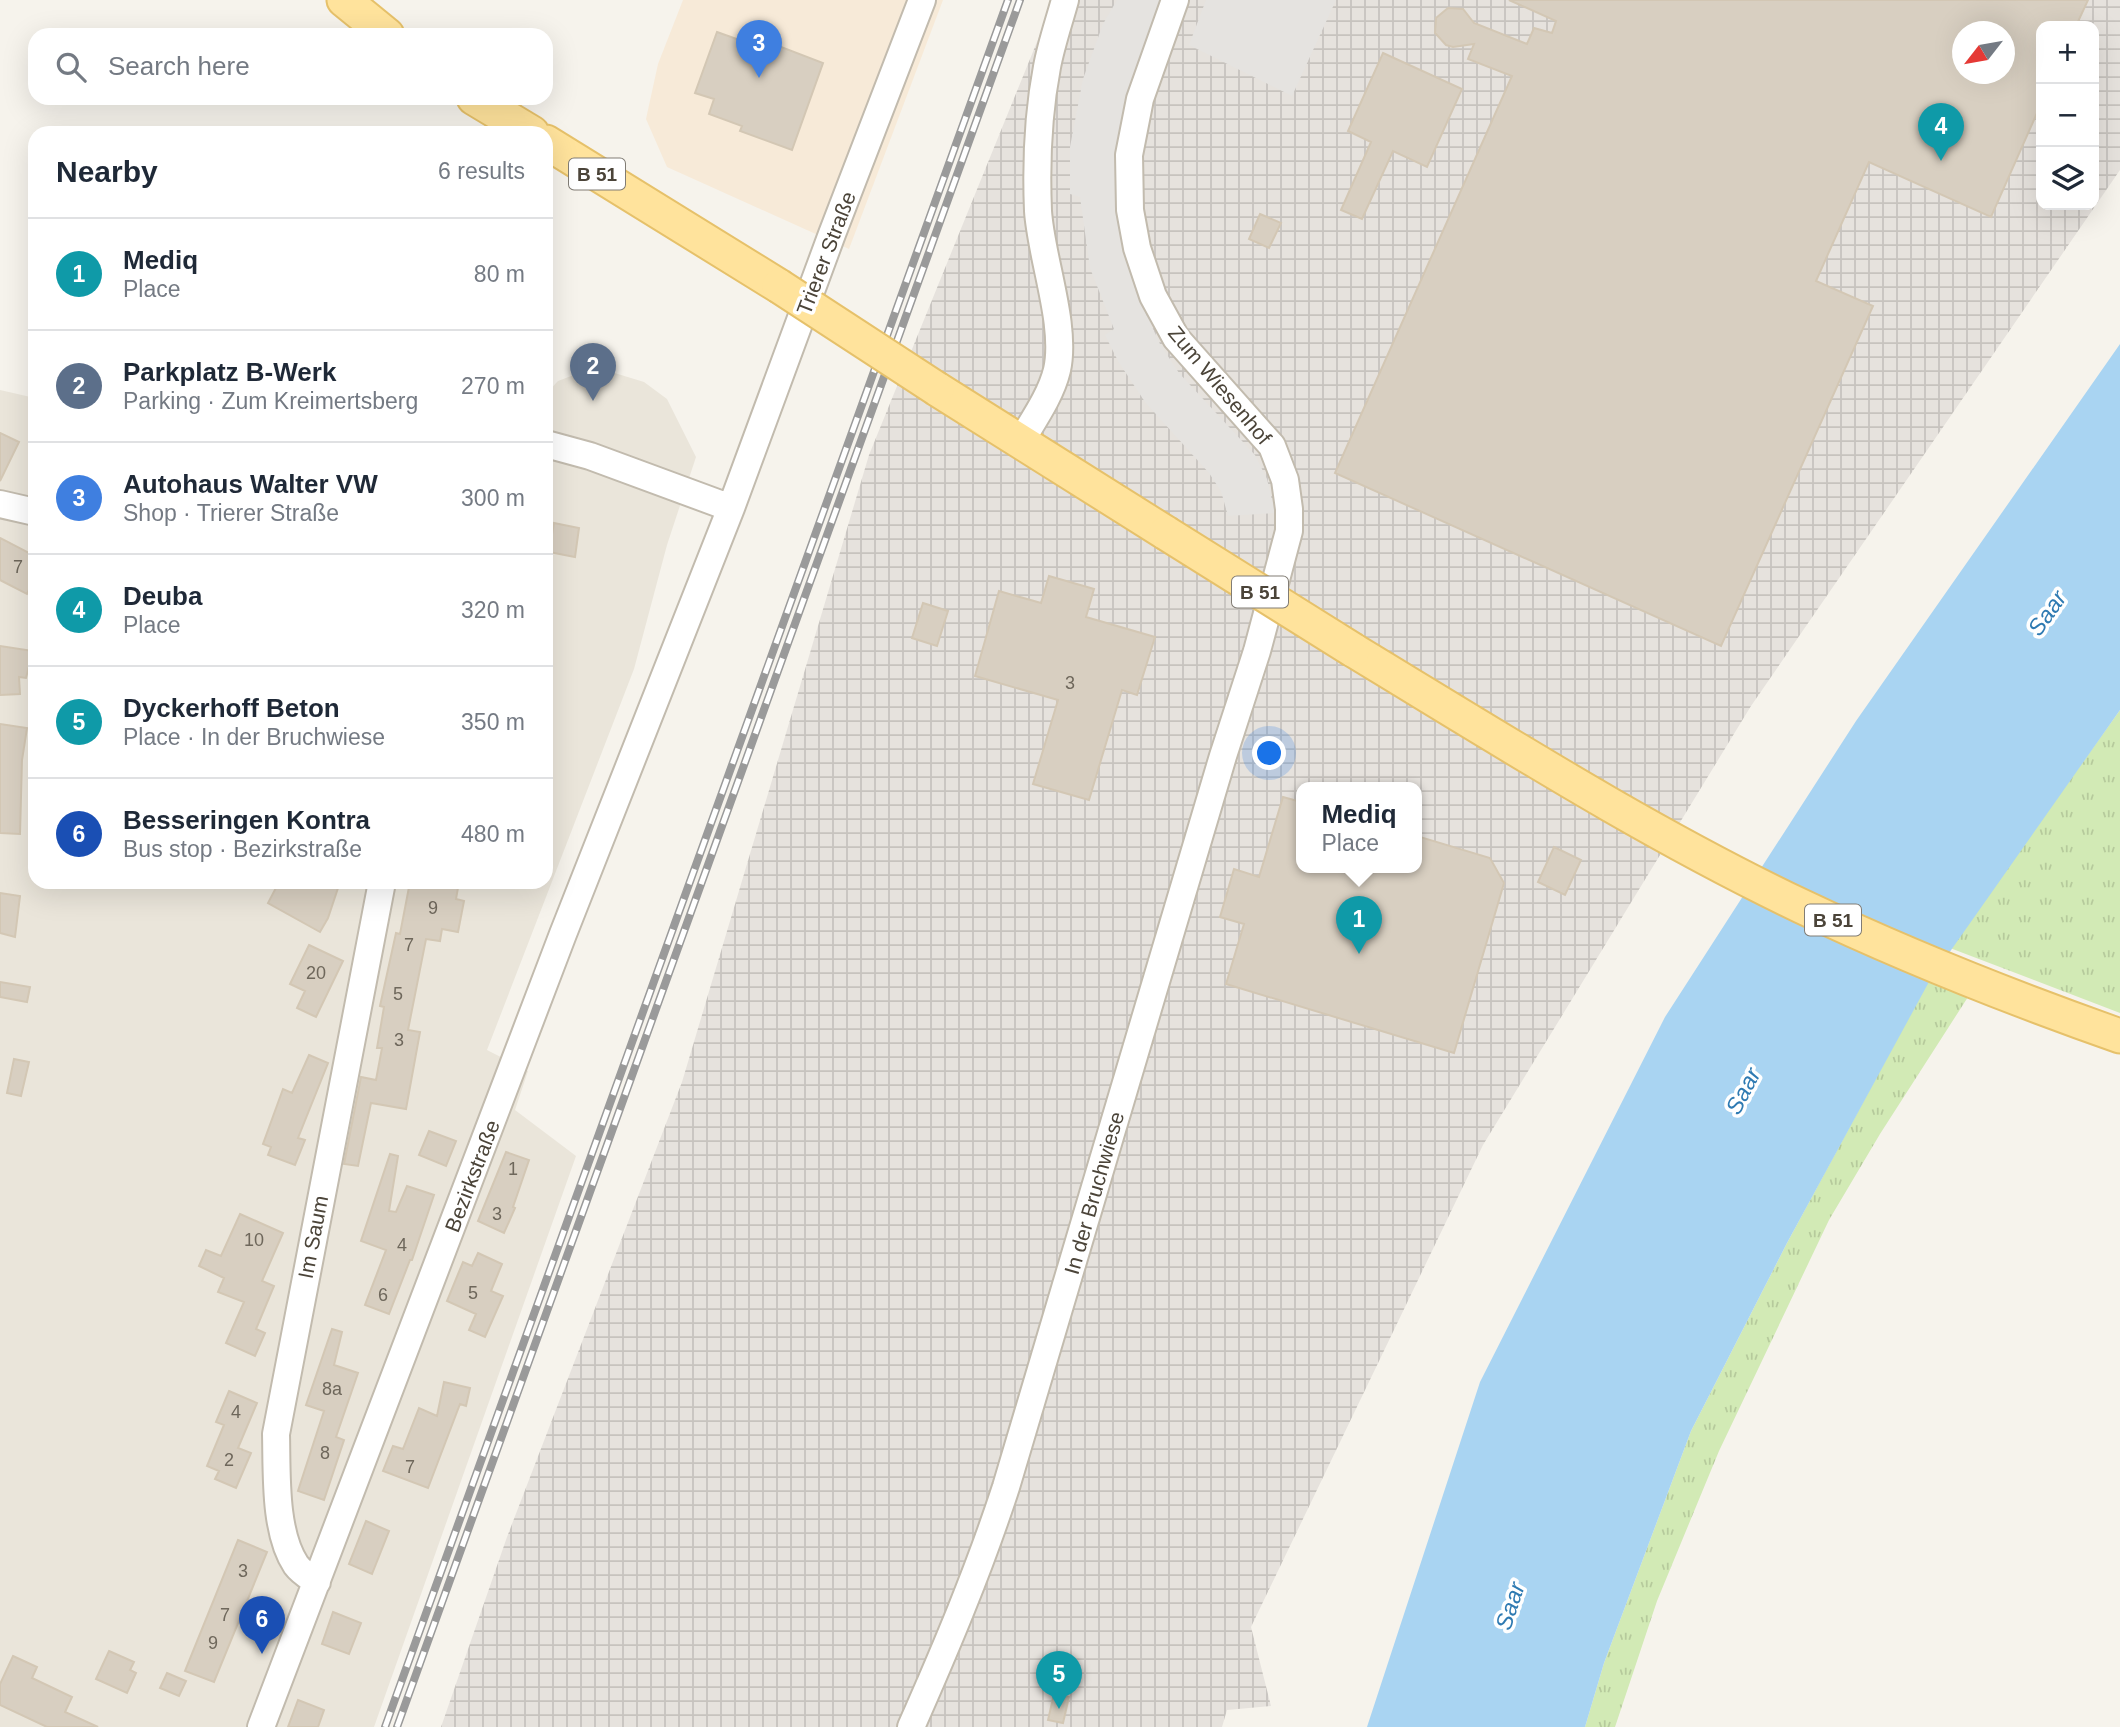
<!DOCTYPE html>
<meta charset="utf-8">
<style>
:root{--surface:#fff;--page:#f2f2f3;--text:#1f2937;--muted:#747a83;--line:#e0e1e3;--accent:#111827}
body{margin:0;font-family:Arial,sans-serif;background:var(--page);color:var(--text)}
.controls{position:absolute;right:21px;top:21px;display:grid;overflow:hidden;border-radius:14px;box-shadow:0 7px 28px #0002}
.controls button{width:63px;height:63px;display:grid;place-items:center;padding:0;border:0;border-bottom:2px solid var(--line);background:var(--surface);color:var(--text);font:35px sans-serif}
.compass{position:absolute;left:1952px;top:21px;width:63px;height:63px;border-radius:50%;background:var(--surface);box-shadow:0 7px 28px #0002;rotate:239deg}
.you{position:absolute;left:1270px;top:754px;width:24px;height:24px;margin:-18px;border:5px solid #fff;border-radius:50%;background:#1a73e8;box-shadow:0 0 0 10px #1a73e833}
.badge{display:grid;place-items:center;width:46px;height:46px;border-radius:50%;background:var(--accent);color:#fff;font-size:23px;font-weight:700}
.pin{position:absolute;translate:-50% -58px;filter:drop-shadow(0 2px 4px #0008)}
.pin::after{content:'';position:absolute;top:37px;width:24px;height:21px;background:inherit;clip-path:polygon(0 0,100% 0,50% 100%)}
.popup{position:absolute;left:1296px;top:782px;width:126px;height:91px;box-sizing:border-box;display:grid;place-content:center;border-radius:14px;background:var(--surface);filter:drop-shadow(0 2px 5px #0005);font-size:23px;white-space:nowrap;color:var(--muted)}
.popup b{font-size:26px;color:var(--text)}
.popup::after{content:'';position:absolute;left:50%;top:100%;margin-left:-14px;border:14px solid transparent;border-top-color:var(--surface)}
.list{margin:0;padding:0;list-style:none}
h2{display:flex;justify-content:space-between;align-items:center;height:91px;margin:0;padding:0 28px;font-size:30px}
h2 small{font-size:23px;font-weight:400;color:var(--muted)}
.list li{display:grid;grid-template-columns:46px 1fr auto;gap:21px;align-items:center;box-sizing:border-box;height:112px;padding:0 28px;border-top:2px solid var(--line)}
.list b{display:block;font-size:26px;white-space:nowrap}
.list p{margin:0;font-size:23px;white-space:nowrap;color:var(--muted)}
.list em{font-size:23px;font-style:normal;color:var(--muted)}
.icon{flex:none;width:38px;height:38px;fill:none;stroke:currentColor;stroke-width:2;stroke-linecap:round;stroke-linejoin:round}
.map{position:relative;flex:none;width:2120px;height:1727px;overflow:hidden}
.search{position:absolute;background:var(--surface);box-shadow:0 7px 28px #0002;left:28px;top:28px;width:525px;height:77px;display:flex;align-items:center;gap:18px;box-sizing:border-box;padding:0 24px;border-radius:21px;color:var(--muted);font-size:26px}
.panel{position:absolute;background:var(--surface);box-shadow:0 7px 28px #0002;left:28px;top:126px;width:525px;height:763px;border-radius:21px}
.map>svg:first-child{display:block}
</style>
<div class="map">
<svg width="2120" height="1727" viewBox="0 0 2120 1727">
<defs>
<pattern id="industrial-grid" width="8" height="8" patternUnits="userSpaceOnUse" patternTransform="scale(1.75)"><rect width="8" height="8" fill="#e6e2dd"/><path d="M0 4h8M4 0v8" fill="none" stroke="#c7c3be"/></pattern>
<pattern id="grass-tufts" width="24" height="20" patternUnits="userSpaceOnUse" patternTransform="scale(1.75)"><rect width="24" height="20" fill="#d2eab5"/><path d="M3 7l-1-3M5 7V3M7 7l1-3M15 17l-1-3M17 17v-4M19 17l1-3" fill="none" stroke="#b6ca9c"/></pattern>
</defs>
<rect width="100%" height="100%" fill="#f6f3ec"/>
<path fill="#eae5da" d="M595,367L644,382L667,399L696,457L667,545L634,669L487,1050L528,1071L515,1110L576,1156L374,1727H0V390L35,398V882H546V394L558,381Z"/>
<path fill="#f7ead8" d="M683,0H943L849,249L667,167L646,119L658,64Z"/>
<path fill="url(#industrial-grid)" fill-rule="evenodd" d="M1054,0H2120V170L1751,706L1483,1145L1251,1627L1271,1706L1227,1710L1222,1727H441L507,1537L682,1082L869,455ZM2041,26H2094V205H2041ZM1962,32H2004V74H1962ZM1301,788H1417V868H1301Z"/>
<path fill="url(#grass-tufts)" d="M2120,710V1013L1950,948Z
M1929,980L1968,997L1880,1134L1829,1220L1719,1451L1657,1601L1615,1727H1585L1604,1663L1691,1431L1787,1243Z"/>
<path fill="#e5e3e0" d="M1117,0H1160L1162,12L1124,245L1136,292L1160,344L1179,373L1255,455L1267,479L1275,513L1228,516L1221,491L1209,473L1145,402L1118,361L1105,335L1114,329L1090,268L1080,197L1070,194V147L1083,79L1103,24Z
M1206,0H1336L1292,96L1189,45Z"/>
<path fill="#a9d4f2" d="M2120,344V710L1930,980L1787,1243L1691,1431L1604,1663L1585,1727H1367L1480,1382L1665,1017L1856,721Z"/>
<path fill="#d8cfc1" stroke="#d3c7b4" stroke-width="2" fill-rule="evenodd" d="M1509,0H2088L2076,26H2041V104L1991,217L1869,162L1816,281L1873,306L1721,646L1335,473L1512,76L1468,59L1474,44L1453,47L1446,45L1435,33L1436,18L1448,8L1463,9L1474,23L1527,44L1534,28L1552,33L1556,21ZM1963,32H2005V74H1963Z
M717,32L773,52L776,45L823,63L792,150L740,131L742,126L709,114L714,99L695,93Z
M1383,53L1462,89L1427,167L1393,151L1362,219L1341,210L1371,142L1348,131Z
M1260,214L1281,223L1269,248L1249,239Z
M0,433L19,442L0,481Z
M554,523L579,528L575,557L549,552Z
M0,538L35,556V577L27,594L0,580Z
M1049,576L1094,589L1086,617L1155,637L1137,695L1122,690L1089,800L1033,784L1058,700L975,676L999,591L1041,603Z
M923,603L948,611L937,646L912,638Z
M0,646L33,651L26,678L19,677L20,694L0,695Z
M0,724L27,728L22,760L20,834L0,833Z
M1283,797L1301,802V868H1417V836L1490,858L1504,883L1454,1053L1226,984L1244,924L1220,917L1234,869L1259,877Z
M1554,847L1581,860L1565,895L1538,882Z
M279,882H340L328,918L320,932L268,903Z
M410,882L433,886L434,882H459L456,899L464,901L458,932L442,929L440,941L426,939L408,1030L420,1032L406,1109L371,1103L358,1166L344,1164L361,1077L376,1080L382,1048H377L384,1007L380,1006L396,933L400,934Z
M0,893L20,896L15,937L0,933Z
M309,945L343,961L316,1017L297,1008L305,991L290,984Z
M0,982L30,987L27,1002L0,997Z
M309,1055L328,1063L298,1138L305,1140L295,1165L268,1155L271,1147L263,1144L283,1089L292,1093Z
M14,1059L29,1062L21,1096L7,1093Z
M429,1131L456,1141L446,1166L419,1155Z
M506,1152L529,1160L513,1207L515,1208L504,1233L478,1221Z
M390,1154L398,1156L389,1211L396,1212L407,1186L434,1195L412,1260H410L389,1314L365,1305L386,1250L361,1241Z
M240,1214L283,1233L262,1281L274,1286L256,1329L265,1333L255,1356L226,1343L244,1302L218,1292L224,1278L199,1266L206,1250L221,1256Z
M478,1253L502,1264L491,1291L503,1296L485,1337L469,1330L476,1314L447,1301L463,1262L472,1266Z
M332,1329L342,1332L334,1365L358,1373L336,1437L344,1440L324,1500L298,1491L324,1411L306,1405Z
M444,1382L470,1388L466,1406L460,1404L428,1488L383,1471L393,1446L403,1449L419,1408L437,1416Z
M229,1391L257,1403L238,1448L251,1453L236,1488L215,1479L219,1471L207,1466L224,1425L216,1422Z
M366,1521L389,1531L372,1574L349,1564Z
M238,1540L267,1552L214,1682L185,1671Z
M333,1612L361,1623L349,1654L322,1644Z
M109,1651L134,1662L130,1670L136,1673L127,1693L96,1679Z
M13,1656L37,1667L32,1678L72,1697L65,1712L98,1727H47L0,1705V1684Z
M167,1673L186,1681L179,1696L160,1688Z
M1054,1694L1069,1697L1063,1723L1048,1720Z
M298,1700L324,1710L318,1727H288Z"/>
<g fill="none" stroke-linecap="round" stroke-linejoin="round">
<defs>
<path id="minor" d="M1021,441C1034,419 1051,395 1057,370C1067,325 1041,258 1038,211C1036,163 1038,114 1047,67C1051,45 1059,22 1065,0
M546,444L590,456L731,508
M0,504L35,512
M317,1582C310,1577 302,1573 296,1565C274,1532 277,1473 276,1434L382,882
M261,1727L563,934L731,508L832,234L922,0
M911,1727C946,1648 979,1570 1006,1487L1223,756L1257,651L1289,531V509L1285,480L1272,446L1176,338L1153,296L1137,248L1130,210L1129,155L1140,99L1175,0"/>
<path id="major" d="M344,0L387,35
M474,98L532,133
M546,142L779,286
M937,389L1166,533
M1353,650C1500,739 1646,832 1801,906C1904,955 2012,998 2120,1036"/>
</defs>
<use href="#minor" stroke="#c2bbae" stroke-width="30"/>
<use href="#major" stroke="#e6c16a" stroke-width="37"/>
<use href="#minor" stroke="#fff" stroke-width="26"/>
<use href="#major" stroke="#ffe39c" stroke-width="33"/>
<defs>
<path id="rail" d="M385,1727L1008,0
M397,1727L1020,0"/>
</defs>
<use href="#rail" stroke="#9a9a9a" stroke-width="8"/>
<use href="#rail" stroke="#fff" stroke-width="5" stroke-dasharray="16" stroke-linecap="butt"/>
<defs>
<path id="major-bridge" d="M779,286L937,389
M1166,533L1353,650"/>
</defs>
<use href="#major-bridge" stroke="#e6c16a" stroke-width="37" stroke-linecap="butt"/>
<use href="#major-bridge" stroke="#ffe39c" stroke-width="33"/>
</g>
<g text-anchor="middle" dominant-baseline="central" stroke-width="7" stroke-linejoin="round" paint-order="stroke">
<g font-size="18" fill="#6e675b">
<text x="18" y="567">7</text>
<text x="1070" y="683">3</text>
<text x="433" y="908">9</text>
<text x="409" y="945">7</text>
<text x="316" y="973">20</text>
<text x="398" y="994">5</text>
<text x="399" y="1040">3</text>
<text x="513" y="1169">1</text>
<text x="497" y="1214">3</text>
<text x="254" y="1240">10</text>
<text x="402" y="1245">4</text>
<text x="473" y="1293">5</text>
<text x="383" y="1295">6</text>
<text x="332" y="1389">8a</text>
<text x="236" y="1412">4</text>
<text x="325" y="1453">8</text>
<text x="229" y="1460">2</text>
<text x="410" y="1467">7</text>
<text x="243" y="1571">3</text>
<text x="225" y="1615">7</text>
<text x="213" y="1643">9</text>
</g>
<g fill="#fff" stroke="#817c74" stroke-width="2">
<rect x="569" y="158.5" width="56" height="31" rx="5"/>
<rect x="1232" y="576.5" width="56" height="31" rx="5"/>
<rect x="1805" y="904.5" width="56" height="31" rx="5"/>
</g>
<g font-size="19" font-weight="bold" fill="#4b4439">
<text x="597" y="174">B 51</text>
<text x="1260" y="592">B 51</text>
<text x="1833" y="920">B 51</text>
</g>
<g font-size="21" fill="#4b4439" stroke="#fff">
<text transform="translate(826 253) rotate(-69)">Trierer Straße</text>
<text transform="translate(1220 385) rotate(50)">Zum Wiesenhof</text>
<text transform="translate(472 1176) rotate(-69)">Bezirkstraße</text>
<text transform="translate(1094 1193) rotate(-74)">In der Bruchwiese</text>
<text transform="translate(313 1237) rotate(-79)">Im Saum</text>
</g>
<g font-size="23" font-style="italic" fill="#2e7ab2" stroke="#fff">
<text transform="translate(2047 613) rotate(-55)">Saar</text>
<text transform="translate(1743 1091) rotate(-62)">Saar</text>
<text transform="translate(1510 1606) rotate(-72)">Saar</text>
</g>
</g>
</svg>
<div class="controls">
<button>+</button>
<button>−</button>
<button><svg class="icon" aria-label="layers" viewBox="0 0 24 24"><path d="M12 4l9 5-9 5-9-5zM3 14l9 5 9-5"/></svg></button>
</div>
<svg class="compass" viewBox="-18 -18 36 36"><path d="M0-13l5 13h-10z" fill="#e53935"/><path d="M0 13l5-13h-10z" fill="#747a83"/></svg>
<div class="you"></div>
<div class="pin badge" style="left:1359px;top:954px;background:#0f9aa8">1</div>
<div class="popup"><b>Mediq</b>Place</div>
<div class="pin badge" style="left:593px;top:401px;background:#5c6f8a">2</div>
<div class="pin badge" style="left:759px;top:78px;background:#3f7fe0">3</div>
<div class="pin badge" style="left:1941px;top:161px;background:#0f9aa8">4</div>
<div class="pin badge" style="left:1059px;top:1709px;background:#0f9aa8">5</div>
<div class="pin badge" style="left:262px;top:1654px;background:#1a4fb4">6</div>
<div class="search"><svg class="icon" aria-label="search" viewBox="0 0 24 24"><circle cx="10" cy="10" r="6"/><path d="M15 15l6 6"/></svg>Search here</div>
<section class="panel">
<h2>Nearby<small>6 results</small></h2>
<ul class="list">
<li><span class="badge" style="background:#0f9aa8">1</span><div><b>Mediq</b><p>Place</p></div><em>80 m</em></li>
<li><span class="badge" style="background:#5c6f8a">2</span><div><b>Parkplatz B-Werk</b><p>Parking · Zum Kreimertsberg</p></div><em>270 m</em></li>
<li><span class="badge" style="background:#3f7fe0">3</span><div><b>Autohaus Walter VW</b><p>Shop · Trierer Straße</p></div><em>300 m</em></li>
<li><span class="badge" style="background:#0f9aa8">4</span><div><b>Deuba</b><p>Place</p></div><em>320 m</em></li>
<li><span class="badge" style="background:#0f9aa8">5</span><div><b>Dyckerhoff Beton</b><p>Place · In der Bruchwiese</p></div><em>350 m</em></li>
<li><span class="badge" style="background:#1a4fb4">6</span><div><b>Besseringen Kontra</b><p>Bus stop · Bezirkstraße</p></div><em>480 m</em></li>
</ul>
</section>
</div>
